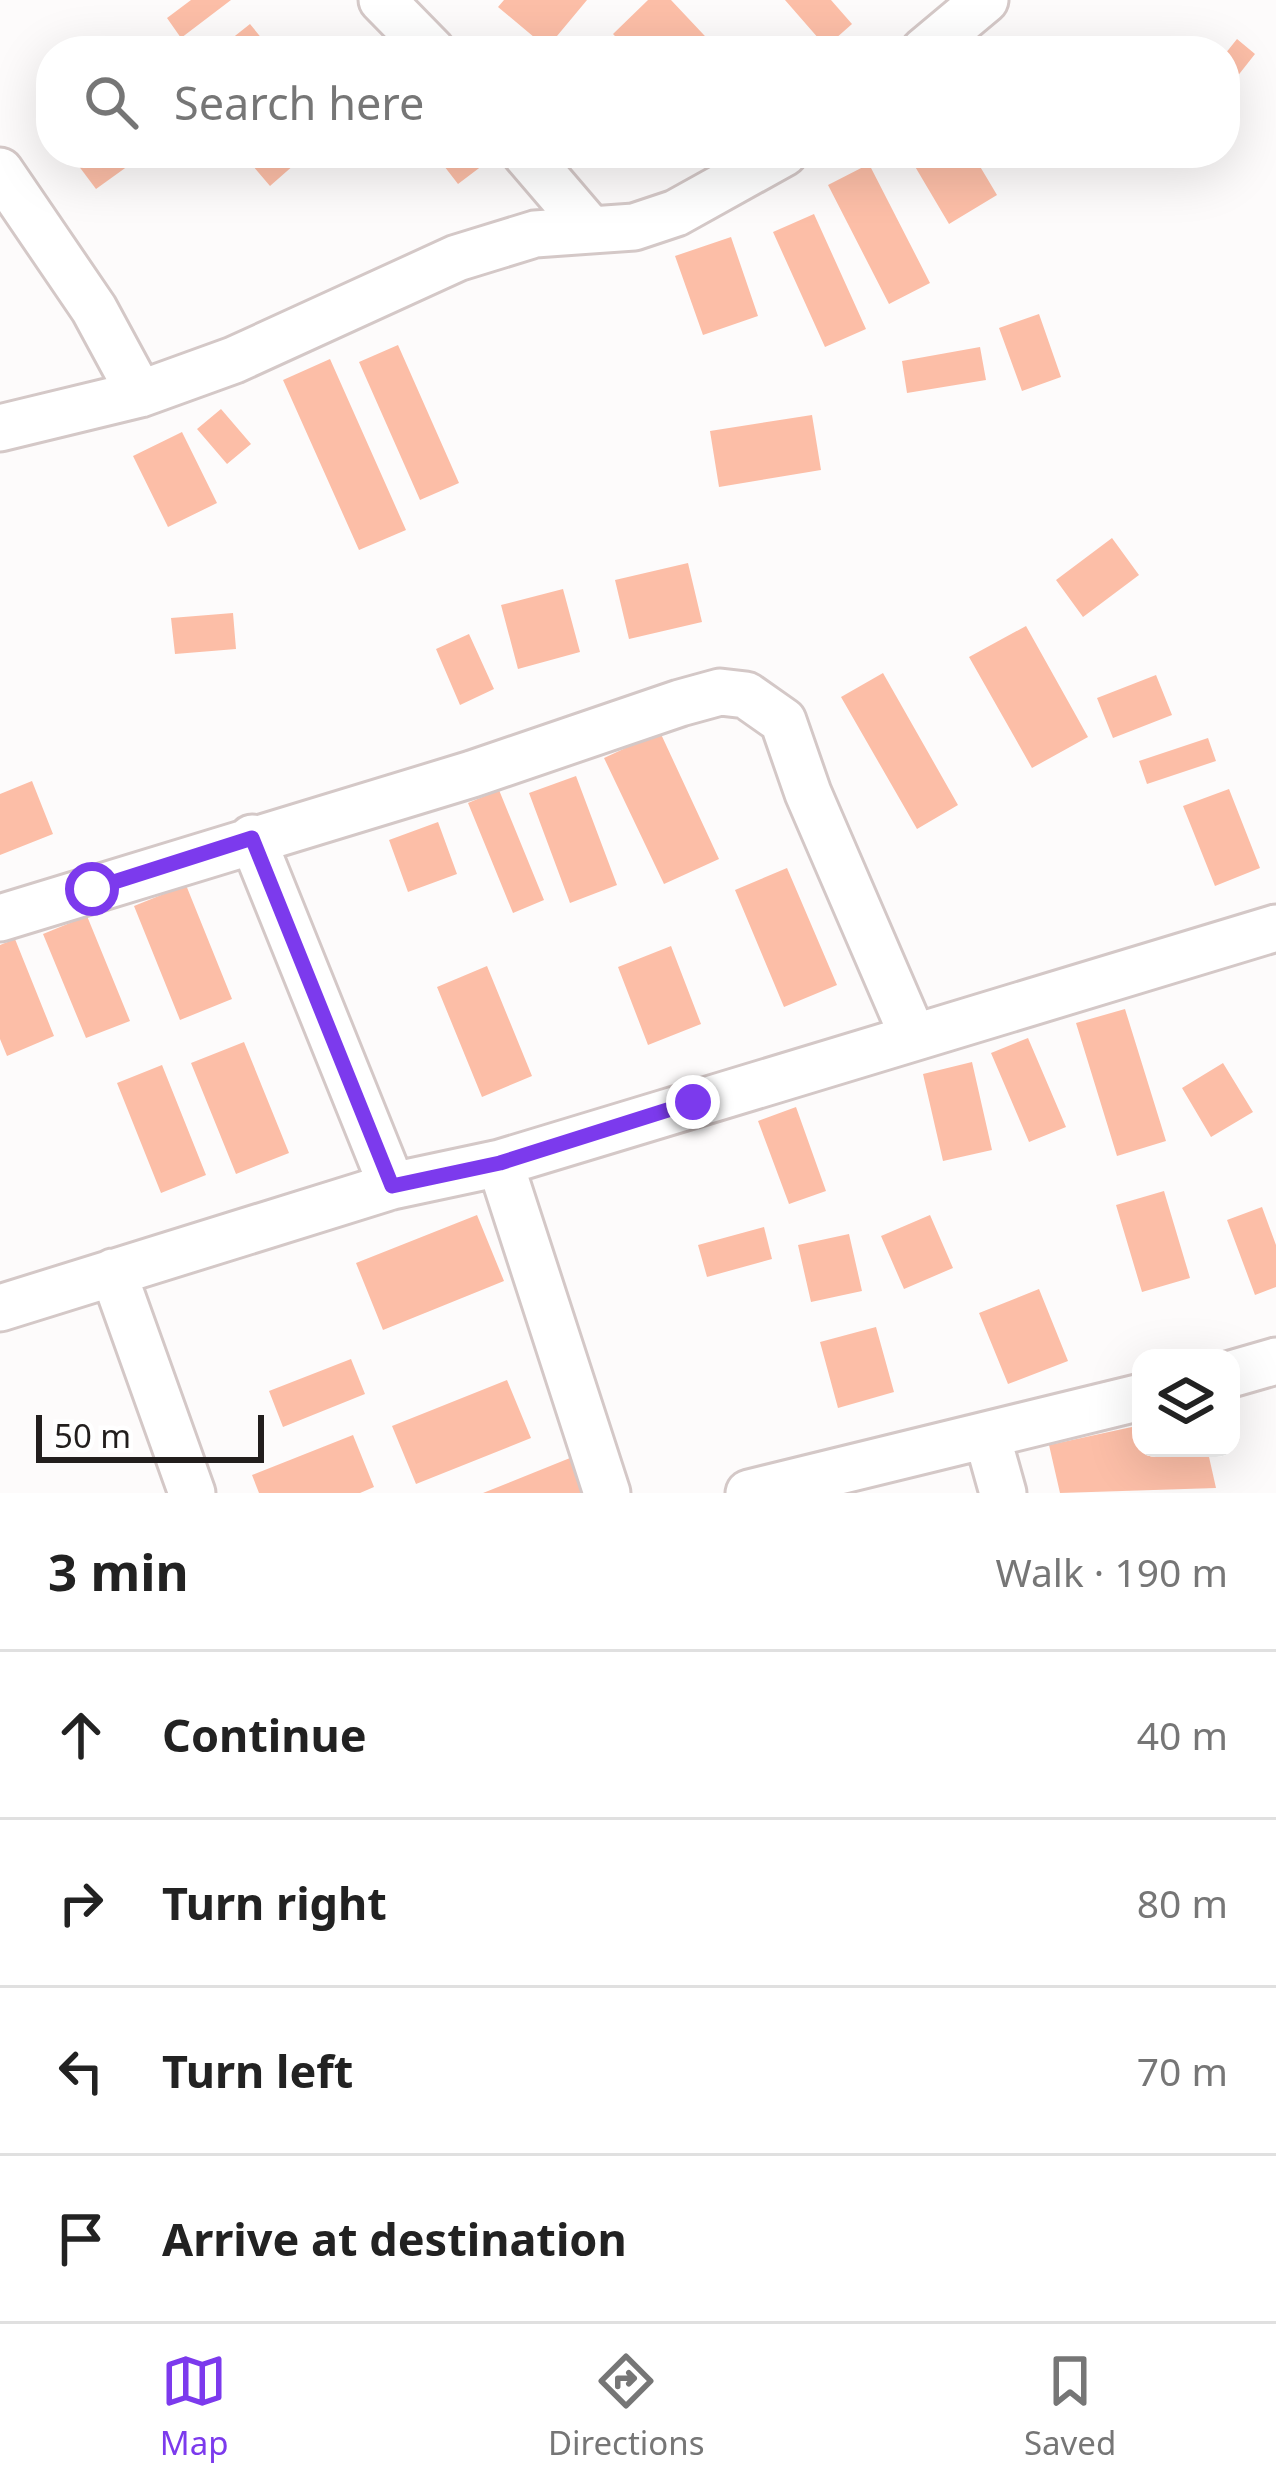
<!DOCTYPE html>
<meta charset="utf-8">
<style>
:root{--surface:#fff;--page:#f2f2f2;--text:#222;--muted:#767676;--line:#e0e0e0;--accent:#7c3aed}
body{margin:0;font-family:"Noto Sans",sans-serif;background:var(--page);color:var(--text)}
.controls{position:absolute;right:36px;bottom:36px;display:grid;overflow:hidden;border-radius:24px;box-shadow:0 12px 48px #0002}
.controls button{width:108px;height:108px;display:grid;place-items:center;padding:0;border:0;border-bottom:3px solid var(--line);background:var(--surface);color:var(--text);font:60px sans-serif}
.scale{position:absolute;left:36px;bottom:30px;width:228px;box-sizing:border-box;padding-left:12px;border:6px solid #221e1d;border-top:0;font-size:33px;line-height:42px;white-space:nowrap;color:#221e1d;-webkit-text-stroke:9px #fff;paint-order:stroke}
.stop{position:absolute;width:36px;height:36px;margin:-27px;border:9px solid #7c3aed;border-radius:50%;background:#fff}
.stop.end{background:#7c3aed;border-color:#fff;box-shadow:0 3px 12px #0008}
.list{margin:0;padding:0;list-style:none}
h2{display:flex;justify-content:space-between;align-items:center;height:156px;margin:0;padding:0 48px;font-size:51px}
h2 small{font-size:39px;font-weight:400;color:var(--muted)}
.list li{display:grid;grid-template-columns:78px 1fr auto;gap:36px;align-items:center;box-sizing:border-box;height:168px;padding:0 48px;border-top:3px solid var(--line)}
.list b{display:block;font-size:45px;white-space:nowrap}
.list em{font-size:39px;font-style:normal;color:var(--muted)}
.icon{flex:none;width:66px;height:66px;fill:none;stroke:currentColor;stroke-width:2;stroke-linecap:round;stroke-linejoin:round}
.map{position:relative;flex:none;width:1276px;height:1493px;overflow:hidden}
.search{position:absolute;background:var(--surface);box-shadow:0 12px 48px #0002;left:36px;right:36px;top:36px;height:132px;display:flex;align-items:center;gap:30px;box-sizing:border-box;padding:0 42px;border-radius:48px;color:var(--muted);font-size:45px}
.sheet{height:828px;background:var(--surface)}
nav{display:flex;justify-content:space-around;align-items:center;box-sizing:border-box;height:168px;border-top:3px solid var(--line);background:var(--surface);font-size:33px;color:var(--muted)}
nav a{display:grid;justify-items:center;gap:6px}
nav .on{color:var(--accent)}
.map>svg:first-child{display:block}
</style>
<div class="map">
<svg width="1276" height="1493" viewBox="0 0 1276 1493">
<rect width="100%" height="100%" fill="#fdfbfb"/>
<path fill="#fcbea7" d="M191,0H231L181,38L167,18Z
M504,0H587L547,48L498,7Z
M648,0H671L719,51H629L613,34Z
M785,0H831L852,24L826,47Z
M250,24L272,51H216Z
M1237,39L1255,54L1225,92V54Z
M69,153H146L96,189Z
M242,153H300L303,157L270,186Z
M434,153H499L458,184Z
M907,153H972L997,195L949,224Z
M869,164L930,283L889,304L828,185Z
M814,214L866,329L825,347L773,232Z
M731,237L758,316L703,335L675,256Z
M1039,314L1061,377L1022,391L999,328Z
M398,345L459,483L420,500L359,362Z
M980,347L986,380L907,393L902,361Z
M330,359L406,530L359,550L283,380Z
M221,409L251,444L227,464L197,429Z
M812,415L821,470L719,487L710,431Z
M182,432L217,503L168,527L133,456Z
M1112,538L1139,575L1083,617L1056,580Z
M688,563L702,622L629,639L615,580Z
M563,589L580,652L518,669L501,605Z
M233,613L236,649L175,654L171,618Z
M1026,626L1088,737L1032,768L969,657Z
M469,634L494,689L460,705L436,649Z
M883,673L958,805L917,829L841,697Z
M1156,675L1172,715L1113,738L1097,698Z
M660,732L719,859L664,884L604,758Z
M1208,738L1216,761L1147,784L1139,761Z
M576,776L617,885L570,903L529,793Z
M32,781L53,834L0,855V794Z
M1229,789L1260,868L1215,886L1183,806Z
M499,790L544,900L513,913L468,803Z
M438,822L457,874L408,892L389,840Z
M787,868L837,985L784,1007L735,890Z
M186,885L232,999L180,1020L134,906Z
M87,916L130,1021L86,1038L43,934Z
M15,939L54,1036L7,1056L0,1039V945Z
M671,946L701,1024L648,1045L618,967Z
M487,966L532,1076L482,1097L437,987Z
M1125,1009L1166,1141L1117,1156L1076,1023Z
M1028,1038L1066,1127L1029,1142L991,1053Z
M244,1042L289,1153L236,1174L191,1063Z
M972,1062L992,1150L943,1161L923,1074Z
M1223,1063L1253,1112L1211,1137L1182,1088Z
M162,1065L206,1175L161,1193L117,1083Z
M796,1107L826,1191L789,1204L758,1121Z
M1164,1191L1190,1278L1142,1292L1116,1205Z
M1262,1207L1276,1245V1287L1255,1295L1227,1220Z
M477,1215L504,1281L383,1330L356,1263Z
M930,1215L953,1268L904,1289L881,1236Z
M764,1227L772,1259L707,1277L698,1245Z
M849,1234L862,1291L811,1302L798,1245Z
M1039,1289L1068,1361L1008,1384L979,1313Z
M876,1327L894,1392L838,1408L820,1342Z
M351,1359L365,1394L283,1427L269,1391Z
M507,1380L531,1438L416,1484L392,1426Z
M1141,1425V1448H1207L1216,1488L1060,1493L1049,1445Z
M353,1435L374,1487L360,1493H259L252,1475Z
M570,1458L584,1493H483Z"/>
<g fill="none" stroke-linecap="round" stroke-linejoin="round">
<defs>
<path id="minor" d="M382,0L432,51
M924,51L985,0
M525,153L590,229
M0,171L94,309L140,394
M0,428L140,394L234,360L457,258L535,234L634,227L676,213L784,153
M252,838L392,1186
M0,918L472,774L680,703L720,692L746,695L783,721L808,793L912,1034
M500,1163L607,1493
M113,1272L192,1493
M0,1308L392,1186L500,1163L1276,928
M1231,1374L1276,1361
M987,1436L1003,1493
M749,1493L1141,1397"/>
</defs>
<use href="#minor" stroke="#d4c8c7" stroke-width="51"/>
<use href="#minor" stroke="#fff" stroke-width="45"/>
</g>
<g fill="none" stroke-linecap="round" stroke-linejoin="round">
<path stroke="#7c3aed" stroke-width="15" d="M92,889L252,838L392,1186L500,1163L693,1102"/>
</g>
</svg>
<div class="controls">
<button><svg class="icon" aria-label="layers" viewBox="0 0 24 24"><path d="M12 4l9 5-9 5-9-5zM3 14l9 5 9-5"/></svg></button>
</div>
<div class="scale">50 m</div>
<div class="stop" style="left:92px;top:889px"></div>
<div class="stop end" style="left:693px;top:1102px"></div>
<div class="search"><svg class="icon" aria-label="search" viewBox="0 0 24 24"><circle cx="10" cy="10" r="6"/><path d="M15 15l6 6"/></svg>Search here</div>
</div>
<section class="sheet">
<h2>3 min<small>Walk · 190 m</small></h2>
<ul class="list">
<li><svg class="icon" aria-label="ahead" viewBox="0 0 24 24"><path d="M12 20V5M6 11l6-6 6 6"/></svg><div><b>Continue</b></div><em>40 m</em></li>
<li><svg class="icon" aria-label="right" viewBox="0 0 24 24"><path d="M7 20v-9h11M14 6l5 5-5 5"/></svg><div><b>Turn right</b></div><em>80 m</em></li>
<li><svg class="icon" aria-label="left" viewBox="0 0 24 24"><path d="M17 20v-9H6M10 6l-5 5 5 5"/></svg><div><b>Turn left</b></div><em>70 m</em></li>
<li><svg class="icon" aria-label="arrive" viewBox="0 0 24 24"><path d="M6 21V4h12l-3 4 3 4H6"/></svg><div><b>Arrive at destination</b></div></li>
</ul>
</section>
<nav>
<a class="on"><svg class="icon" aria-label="map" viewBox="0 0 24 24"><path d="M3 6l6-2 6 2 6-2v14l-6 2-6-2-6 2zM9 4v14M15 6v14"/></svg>Map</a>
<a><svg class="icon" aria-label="directions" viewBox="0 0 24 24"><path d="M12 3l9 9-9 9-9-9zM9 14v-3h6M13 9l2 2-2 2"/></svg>Directions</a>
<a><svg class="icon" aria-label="saved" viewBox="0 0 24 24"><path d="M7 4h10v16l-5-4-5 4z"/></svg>Saved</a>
</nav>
